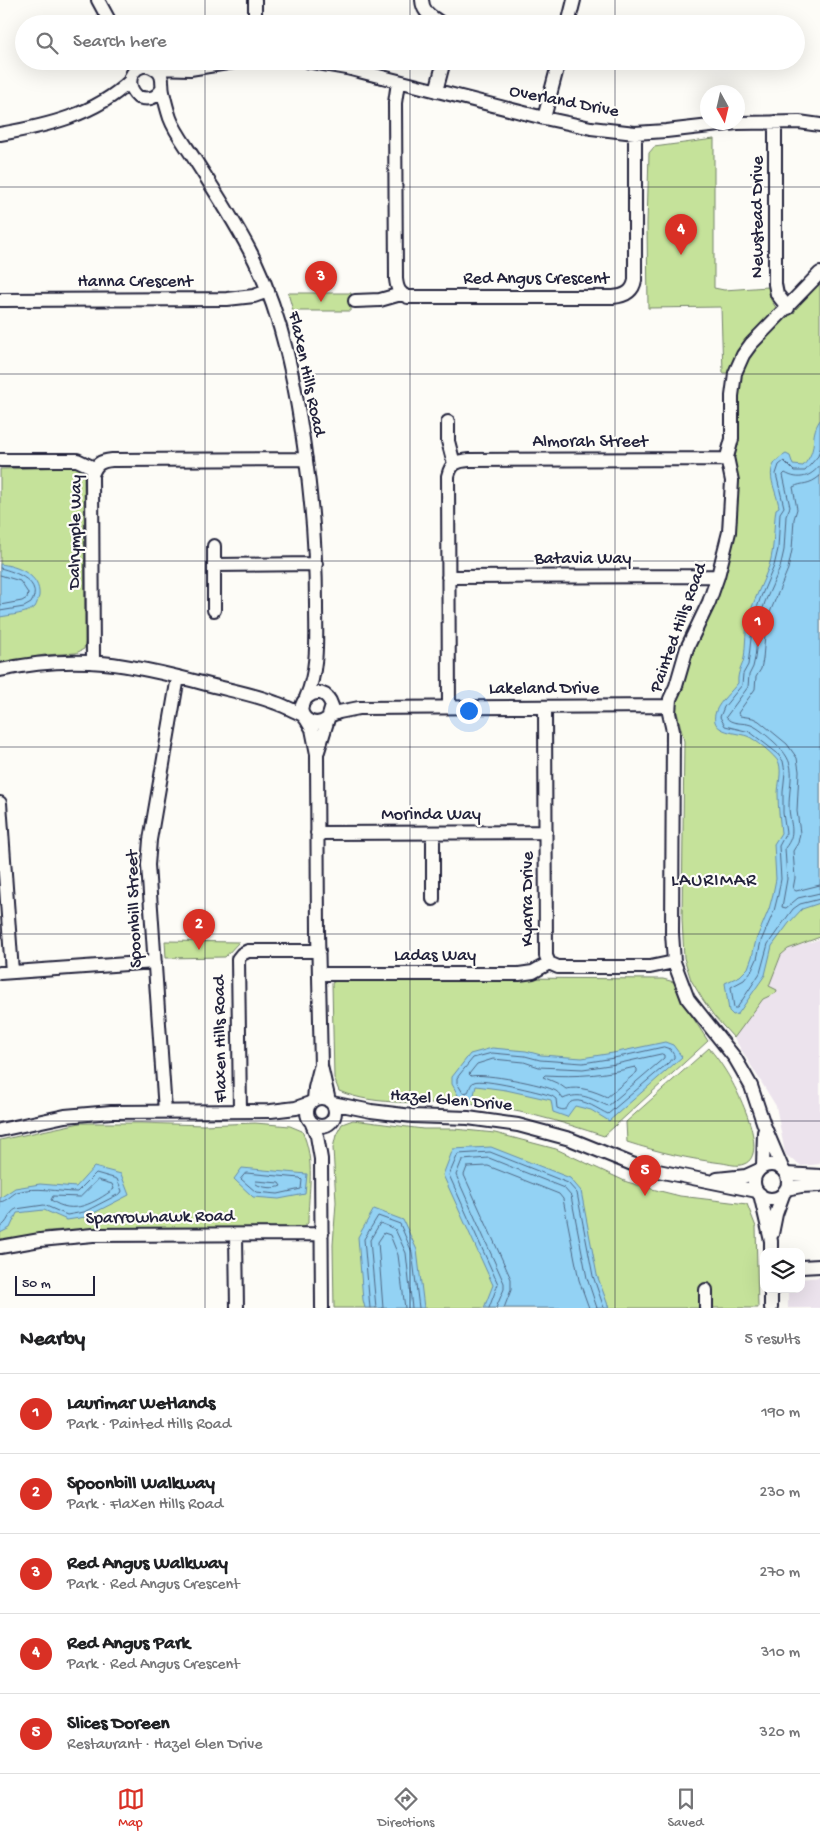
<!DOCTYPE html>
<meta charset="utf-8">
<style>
:root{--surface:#fff;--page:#f6f6f6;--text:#202124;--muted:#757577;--line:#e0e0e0;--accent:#d93025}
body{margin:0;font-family:"Gochi Hand",sans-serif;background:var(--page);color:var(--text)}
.controls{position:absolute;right:15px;bottom:15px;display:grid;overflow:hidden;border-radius:10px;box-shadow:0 5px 20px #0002}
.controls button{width:45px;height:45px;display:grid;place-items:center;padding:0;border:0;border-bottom:1px solid var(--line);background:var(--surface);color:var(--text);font:25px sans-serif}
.compass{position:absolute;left:700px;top:85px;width:45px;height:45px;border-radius:50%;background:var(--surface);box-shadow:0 5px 20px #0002;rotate:172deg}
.scale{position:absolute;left:15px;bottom:12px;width:80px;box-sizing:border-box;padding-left:5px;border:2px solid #22223b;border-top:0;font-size:14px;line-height:18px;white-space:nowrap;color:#22223b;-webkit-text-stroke:4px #fdfcf7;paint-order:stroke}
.you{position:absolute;left:468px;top:710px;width:18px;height:18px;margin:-12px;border:4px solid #fff;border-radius:50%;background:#1a73e8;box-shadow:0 0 0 8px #1a73e833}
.badge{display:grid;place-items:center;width:32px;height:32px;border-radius:50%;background:var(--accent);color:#fff;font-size:16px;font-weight:700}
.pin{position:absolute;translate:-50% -41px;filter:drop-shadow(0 1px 2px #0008)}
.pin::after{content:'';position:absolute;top:26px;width:18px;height:15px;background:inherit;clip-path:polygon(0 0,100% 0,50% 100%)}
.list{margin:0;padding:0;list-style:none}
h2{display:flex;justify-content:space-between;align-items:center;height:65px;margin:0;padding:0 20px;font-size:21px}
h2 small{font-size:16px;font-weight:400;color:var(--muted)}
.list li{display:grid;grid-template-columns:32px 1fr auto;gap:15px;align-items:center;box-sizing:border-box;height:80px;padding:0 20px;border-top:1px solid var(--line)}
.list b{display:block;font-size:19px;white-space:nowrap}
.list p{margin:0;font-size:16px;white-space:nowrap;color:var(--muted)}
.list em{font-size:16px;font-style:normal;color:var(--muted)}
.icon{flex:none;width:28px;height:28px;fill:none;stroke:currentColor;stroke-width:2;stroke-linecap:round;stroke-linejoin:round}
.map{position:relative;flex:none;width:820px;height:1308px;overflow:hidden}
.search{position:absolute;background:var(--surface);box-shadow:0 5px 20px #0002;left:15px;right:15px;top:15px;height:55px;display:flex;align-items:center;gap:12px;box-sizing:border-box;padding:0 18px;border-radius:28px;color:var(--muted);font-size:19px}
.sheet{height:465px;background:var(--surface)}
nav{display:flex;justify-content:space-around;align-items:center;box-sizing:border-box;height:70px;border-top:1px solid var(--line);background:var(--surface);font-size:14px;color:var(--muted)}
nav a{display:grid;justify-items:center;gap:2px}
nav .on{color:var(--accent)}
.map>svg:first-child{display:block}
</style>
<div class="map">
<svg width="820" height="1308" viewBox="0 0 820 1308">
<rect width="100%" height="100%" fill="#fdfcf7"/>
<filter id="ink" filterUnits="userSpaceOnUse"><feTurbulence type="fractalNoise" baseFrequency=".02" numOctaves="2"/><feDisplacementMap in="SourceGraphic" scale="10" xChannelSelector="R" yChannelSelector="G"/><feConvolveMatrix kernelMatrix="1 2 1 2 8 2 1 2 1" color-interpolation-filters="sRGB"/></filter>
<g filter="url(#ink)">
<path fill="#ece3ed" d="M820,939V1164L802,1166L787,1156L785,1153L776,1106L734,1038L763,999L776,993L769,986L781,955L788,949Z
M820,1277V1308H788V1289H801V1279Z"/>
<path fill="#c5e29a" stroke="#74826a" d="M714,139V288L724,290L768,287L771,300L777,309C757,328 737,345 729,373H723L721,307L648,308L647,224L649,153L654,147Z
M820,280V937L788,949L781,955L769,986L777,990L776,993L763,999L734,1038L714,1016L703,1000L691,980L684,958L682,919L684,741L675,704L683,686L688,663L716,601L727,569L736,531L739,481L734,460L738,440L740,381L745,362L757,344L787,316Z
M288,293H351V311H293Z
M75,467L82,470L84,476L85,642L84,649L76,653L44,655L0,664V469Z
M165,941L239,942L225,957L166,958Z
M343,977L663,979L674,982L688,1010L708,1041L604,1136C559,1121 515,1108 467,1104C427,1101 376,1107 339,1091L334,1078L332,983Z
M709,1048C715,1055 720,1062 725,1070C735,1085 771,1154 744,1164C737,1167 729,1164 722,1163C689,1159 658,1152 627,1142L626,1122Z
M353,1120L423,1129H454L495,1133L556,1149L627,1182L652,1189L680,1196L747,1204L756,1227L758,1308H334L333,1245L336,1202L333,1148L336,1135L342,1124Z
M80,1123H141L203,1125L255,1123L290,1126L302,1131C316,1161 308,1191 308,1223L302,1228H92L48,1231L0,1241V1140Z"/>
<path fill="#93d2f4" stroke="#668caa" d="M820,420V903L802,909L789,923L772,946L765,975L738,1014L733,1015L729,1011L725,983L740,976L748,968L752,957L756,940L769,909L773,894L776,879L774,844L781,833C780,820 778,808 778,794C778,785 782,773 779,763C776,756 754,738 747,736C735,732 708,733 716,711C720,701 731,692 738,683C737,672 742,668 744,658C746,644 745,629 749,616C754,599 763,583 769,566C775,548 773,528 776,509L779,507C776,487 760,467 786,454L790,456L793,465L803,466C820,447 808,438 820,420Z
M0,564C17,566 41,575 39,596C38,599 37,604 35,607C27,614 10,615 0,617Z
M665,1042L673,1045L682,1057L609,1121L591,1110L575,1106L567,1117L553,1112L551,1100L506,1090L476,1086L473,1099L459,1097L452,1084V1077L470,1054L492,1048L526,1051L541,1055L582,1058L613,1053Z
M491,1147L570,1178L581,1191L597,1275L609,1308H484L493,1285L443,1175L453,1149Z
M94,1167L121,1174L129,1195L86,1217L67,1220L44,1210L17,1213L10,1228L0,1233V1198L15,1188L40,1184L76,1187Z
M242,1168L307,1174L305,1194L279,1199L253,1197L234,1179Z
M374,1209L403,1220L417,1250L424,1308H365L363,1300L358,1237Z"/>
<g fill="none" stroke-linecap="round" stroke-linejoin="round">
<path stroke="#4f6885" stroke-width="1" d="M820,449L818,456L805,471H794L784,461L779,465L776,474L784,507L780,513L778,549L774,566L760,599L753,620L749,657L748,665L743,674L742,685L724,707L720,717L725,726L750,732L777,753L783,761L785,772L783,792V813L786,833L779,846L781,879L778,895L774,911L761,941L757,959L752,970L744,980L731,987L734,1008H737L739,1005L760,973L768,944L785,920L793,909L800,904L820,899
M820,465C811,477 799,481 785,473L783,475L790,507L786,516L784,550L780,568L765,602L759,621L755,658L753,667L749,675L748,687L726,717C731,725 743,722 751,725C759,728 767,736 773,741C800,765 789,776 789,808C790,825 797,833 785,848L787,879L782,907L786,908L798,898L820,893
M820,476C808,486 803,482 793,487L797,509L794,519L792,550L788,569L766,622L763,659L761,669L756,677L755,689L738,713L740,716L753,718L759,721L787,744L797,758L799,771L797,811L800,833L798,843L793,851L795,878L793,889L796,891L820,885
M0,568C16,572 44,582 31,603L24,607L0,611
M0,575L20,581L28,593L27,598L22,601L0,605
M664,1047L670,1049L674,1055V1058L608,1114C599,1110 584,1099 574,1101C564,1103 571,1114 557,1108L556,1099L552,1096C540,1092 482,1078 474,1082C470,1084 470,1089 468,1092L463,1093L457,1083V1078L460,1074L473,1058L492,1053L525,1056L540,1060L583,1063L614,1058Z
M662,1054L664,1055V1058L608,1106C591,1099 581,1091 563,1099C561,1096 559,1093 556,1091C543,1084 485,1073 471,1076L469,1074L477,1064L493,1059L524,1062L539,1067L583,1069L616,1064Z
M635,1067L637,1069V1072L607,1097C594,1091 580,1086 566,1089L559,1084L543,1077L545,1075C578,1077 603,1075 635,1067Z
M246,1173L300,1178L302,1180L301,1189L278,1194L256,1192L241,1179Z
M98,1180L112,1184L114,1189C94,1203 73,1216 51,1200L53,1196L80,1197Z
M256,1181L279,1183L281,1186C276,1189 261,1188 256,1184Z
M0,1202C7,1201 11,1195 17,1192C36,1186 57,1192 77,1192L96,1173L117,1179L122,1191L121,1193L84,1212L67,1215L44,1205L16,1209C8,1213 9,1223 0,1227
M370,1308L364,1239L378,1216L400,1224L412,1252L419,1308
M376,1308L370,1240L380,1223L395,1229L406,1253L412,1308
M383,1308L378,1242L384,1233L390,1235L398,1255L405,1308
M489,1308L498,1284L449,1175L458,1154L490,1152L568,1183L577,1193L593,1276L604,1308
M496,1308L504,1289V1283L456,1175L462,1160L489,1158L564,1188L571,1196L587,1278L597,1308
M504,1308L511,1290V1279L464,1175L467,1167L488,1166L559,1194L563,1199L579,1280L589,1308"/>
<defs>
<path id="minor" d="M98,0L111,24
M255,0V24
M422,0C423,14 432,16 442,24
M568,24L574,0
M307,61L347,68L544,118L591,128L635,133L666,131L737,123L799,122L820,125
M155,68L190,69L240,61
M398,82L395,103L396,279C397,288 399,294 408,297H613C625,296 633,292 635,280V133
M162,89C156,99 148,100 138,97C120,82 137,57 155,69C165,75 161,84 163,92C165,101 167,109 170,118C175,132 187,147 195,160C216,193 238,226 255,261C283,320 295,382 304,446C312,499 316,551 316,605C316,636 319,668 306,698
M436,91L444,61
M544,118L559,61
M775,122V284L777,294L788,308
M0,134C46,126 95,115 130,81
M0,300L227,299L254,296L268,291
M355,301L380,300L401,294
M448,422V441L454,464
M0,460H77L94,468
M214,546V610
M214,565L316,564
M448,577L718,576
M93,661L92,475C96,464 100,461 112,460L306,459
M0,670C78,653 131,664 206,684C229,690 253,694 276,703C285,706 294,711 303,715
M449,707L448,476C451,463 457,461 469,460L727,459
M545,707L546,956L549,963L558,967H650L674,962
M329,716L339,712L359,708L668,706
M306,719L312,729L317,754L318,932L321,1066L329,1101
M318,751L332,706C322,675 286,707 309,721C315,724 322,723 327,719
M0,803L12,972
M317,833L546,832
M433,833V899
M0,973L155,962
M320,974H519L533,972L549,963
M307 1112a14 14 0 1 1 28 0a14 14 0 1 1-28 0Z
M314,1100L315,1088L320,1068
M332,1103L371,1111L412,1116L468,1118L518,1125L570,1139L632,1164L658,1171L757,1191
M165,1111L148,865L150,840L178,677
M240,1111L238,959L242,954L248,951H319
M312,1124L317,1136L321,1159L322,1308
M0,1130L65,1116L111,1112L271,1111L296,1108L310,1103
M754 1182a17 17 0 1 1 34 0a17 17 0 1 1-34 0Z
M763,1167L764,1132
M783,1170L764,1125L751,1086L742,1070L735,1058L688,999L674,962L672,933L673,731L669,713L670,699L676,686L687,648L709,602L718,576L729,532L732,481L727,457L732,439V396L735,373L743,355L751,344L820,273
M786,1174L820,1176
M717,1179L746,1176L759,1170
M786,1189L801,1186L820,1185
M760,1194L771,1241V1252
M772,1234L776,1214L784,1192
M236,1235L237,1308
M0,1247L40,1240L93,1235L322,1234
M801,1267L820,1266
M706,1290V1308
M771,1308V1289"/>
</defs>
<use href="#minor" stroke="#22223b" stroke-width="16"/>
<use href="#minor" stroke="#fdfcf7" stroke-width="12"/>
</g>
</g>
<path fill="none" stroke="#22223b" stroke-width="1" stroke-opacity="0.55" d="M205,0V24M410,0V24M615,0V24M205,61V1308M410,61V1308M615,61V1308M0,187H820M0,374H820M0,561H820M0,747H820M0,934H820M0,1121H820"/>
<g text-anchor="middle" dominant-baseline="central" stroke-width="4.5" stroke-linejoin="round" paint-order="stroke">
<g font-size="18" fill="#22223b" stroke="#fdfcf7">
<text transform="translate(564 102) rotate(11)">Overland Drive</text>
<text transform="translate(758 217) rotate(-90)">Newstead Drive</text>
<text x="536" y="279">Red Angus Crescent</text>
<text x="135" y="282">Hanna Crescent</text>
<text transform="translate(306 374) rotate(78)">Flaxen Hills Road</text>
<text x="590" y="442">Almorah Street</text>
<text transform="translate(76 532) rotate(-89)">Dalrymple Way</text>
<text x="583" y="559">Batavia Way</text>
<text transform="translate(679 628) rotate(-70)">Painted Hills Road</text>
<text x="544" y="689">Lakeland Drive</text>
<text x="431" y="815">Morinda Way</text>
<text transform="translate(528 899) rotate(-90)">Kyarra Drive</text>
<text transform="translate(135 909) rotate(-92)">Spoonbill Street</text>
<text x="435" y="956">Ladas Way</text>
<text transform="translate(221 1039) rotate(-91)">Flaxen Hills Road</text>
<text transform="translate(451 1101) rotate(5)">Hazel Glen Drive</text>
<text transform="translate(160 1218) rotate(-1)">Sparrowhawk Road</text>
</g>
<g font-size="19" letter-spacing="1" fill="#22223b" stroke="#fdfcf7">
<text x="714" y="881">LAURIMAR</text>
</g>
</g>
</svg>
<div class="controls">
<button><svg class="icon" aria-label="layers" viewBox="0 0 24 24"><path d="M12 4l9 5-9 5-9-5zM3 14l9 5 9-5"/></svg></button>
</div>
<svg class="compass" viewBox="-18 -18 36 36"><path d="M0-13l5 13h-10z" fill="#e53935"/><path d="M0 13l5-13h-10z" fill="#757577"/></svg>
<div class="scale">50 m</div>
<div class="you"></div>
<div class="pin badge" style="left:758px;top:647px">1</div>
<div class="pin badge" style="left:199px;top:950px">2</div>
<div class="pin badge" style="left:321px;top:302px">3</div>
<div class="pin badge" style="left:681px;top:255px">4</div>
<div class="pin badge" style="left:645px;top:1196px">5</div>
<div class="search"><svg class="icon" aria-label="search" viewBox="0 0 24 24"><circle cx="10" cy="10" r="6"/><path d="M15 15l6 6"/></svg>Search here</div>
</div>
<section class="sheet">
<h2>Nearby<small>5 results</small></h2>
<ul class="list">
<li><span class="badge">1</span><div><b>Laurimar Wetlands</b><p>Park · Painted Hills Road</p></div><em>190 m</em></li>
<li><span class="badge">2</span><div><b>Spoonbill Walkway</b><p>Park · Flaxen Hills Road</p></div><em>230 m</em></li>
<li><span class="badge">3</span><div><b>Red Angus Walkway</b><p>Park · Red Angus Crescent</p></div><em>270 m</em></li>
<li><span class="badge">4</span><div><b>Red Angus Park</b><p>Park · Red Angus Crescent</p></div><em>310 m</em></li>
<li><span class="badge">5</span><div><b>Slices Doreen</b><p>Restaurant · Hazel Glen Drive</p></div><em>320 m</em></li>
</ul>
</section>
<nav>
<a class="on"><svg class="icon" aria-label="map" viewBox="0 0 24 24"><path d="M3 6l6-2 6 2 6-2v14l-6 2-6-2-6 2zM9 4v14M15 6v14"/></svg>Map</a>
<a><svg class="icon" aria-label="directions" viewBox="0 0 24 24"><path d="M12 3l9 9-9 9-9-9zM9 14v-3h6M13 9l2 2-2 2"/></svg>Directions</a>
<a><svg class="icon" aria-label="saved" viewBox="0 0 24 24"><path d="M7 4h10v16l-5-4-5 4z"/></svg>Saved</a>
</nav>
